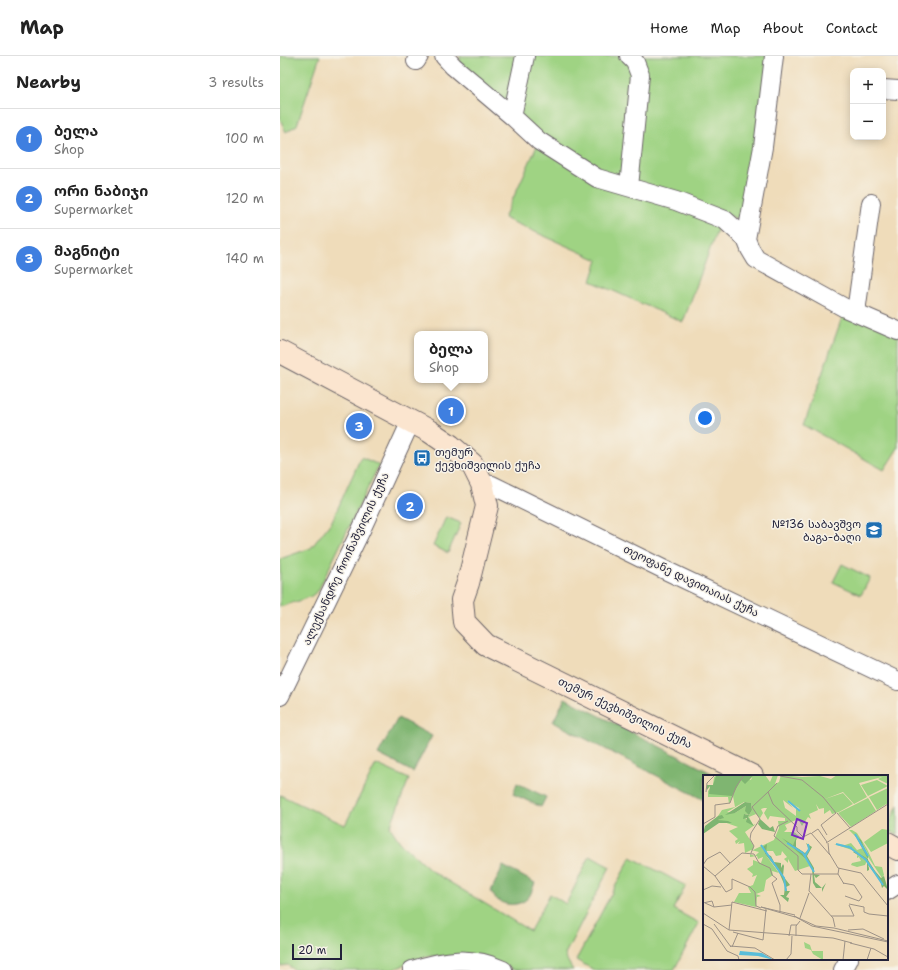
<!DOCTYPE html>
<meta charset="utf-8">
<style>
:root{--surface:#fff;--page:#f2f2f2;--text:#222;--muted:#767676;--line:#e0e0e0;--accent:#1f6fb2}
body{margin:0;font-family:"Shantell Sans","Noto Sans Georgian",sans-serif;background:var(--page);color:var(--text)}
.controls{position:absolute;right:12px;top:12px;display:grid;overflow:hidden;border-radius:8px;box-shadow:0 2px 10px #0003}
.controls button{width:36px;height:36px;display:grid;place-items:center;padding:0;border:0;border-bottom:1px solid var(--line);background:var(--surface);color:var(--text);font:20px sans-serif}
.scale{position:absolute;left:12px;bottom:10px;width:50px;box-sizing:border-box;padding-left:4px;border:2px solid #22223b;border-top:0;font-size:11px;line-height:14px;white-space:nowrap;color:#22223b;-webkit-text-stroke:3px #f7f3e8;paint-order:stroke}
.you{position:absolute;left:425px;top:362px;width:14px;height:14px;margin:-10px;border:3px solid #fff;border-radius:50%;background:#1a73e8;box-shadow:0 0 0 6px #1a73e833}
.badge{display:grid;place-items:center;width:26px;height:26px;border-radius:50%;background:var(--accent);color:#fff;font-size:13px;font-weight:700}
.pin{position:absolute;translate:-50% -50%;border:2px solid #fff;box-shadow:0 1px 4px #0006}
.popup{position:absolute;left:134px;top:275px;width:74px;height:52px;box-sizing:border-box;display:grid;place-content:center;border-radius:8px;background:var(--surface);filter:drop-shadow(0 1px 3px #0005);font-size:13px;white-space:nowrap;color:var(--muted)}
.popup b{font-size:15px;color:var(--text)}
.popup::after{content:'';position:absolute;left:50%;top:100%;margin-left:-8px;border:8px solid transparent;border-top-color:var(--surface)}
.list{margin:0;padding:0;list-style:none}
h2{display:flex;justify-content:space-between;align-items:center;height:52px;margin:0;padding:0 16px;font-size:17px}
h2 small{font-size:13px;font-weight:400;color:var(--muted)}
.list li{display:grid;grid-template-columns:26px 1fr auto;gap:12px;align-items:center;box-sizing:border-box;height:60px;padding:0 16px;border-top:1px solid var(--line)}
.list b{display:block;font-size:15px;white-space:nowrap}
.list p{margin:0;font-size:13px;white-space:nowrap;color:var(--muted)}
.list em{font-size:13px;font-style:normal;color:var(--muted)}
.map{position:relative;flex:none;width:618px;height:914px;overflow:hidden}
header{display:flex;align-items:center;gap:24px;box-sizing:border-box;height:56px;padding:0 20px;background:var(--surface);border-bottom:1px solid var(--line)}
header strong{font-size:19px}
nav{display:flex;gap:22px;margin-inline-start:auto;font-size:14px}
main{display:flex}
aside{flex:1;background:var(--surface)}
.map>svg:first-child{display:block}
</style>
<header>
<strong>Map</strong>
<nav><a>Home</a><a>Map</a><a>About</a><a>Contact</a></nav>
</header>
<main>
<aside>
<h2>Nearby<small>3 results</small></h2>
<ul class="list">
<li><span class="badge" style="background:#3f7fe0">1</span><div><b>ბელა</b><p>Shop</p></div><em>100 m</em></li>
<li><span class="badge" style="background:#3f7fe0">2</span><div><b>ორი ნაბიჯი</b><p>Supermarket</p></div><em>120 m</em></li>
<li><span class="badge" style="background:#3f7fe0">3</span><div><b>მაგნიტი</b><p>Supermarket</p></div><em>140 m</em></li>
</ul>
</aside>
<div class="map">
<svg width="618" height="914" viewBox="0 0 618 914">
<rect width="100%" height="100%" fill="#f7f3e8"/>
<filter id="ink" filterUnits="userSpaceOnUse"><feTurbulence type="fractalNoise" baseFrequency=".025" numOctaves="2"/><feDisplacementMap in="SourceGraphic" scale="8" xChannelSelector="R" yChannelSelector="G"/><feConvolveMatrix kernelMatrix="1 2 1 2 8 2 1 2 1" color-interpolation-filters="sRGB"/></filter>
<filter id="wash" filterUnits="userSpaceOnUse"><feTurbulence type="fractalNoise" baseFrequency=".012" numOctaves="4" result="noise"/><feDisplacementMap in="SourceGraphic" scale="16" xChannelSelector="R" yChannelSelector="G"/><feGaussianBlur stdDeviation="0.9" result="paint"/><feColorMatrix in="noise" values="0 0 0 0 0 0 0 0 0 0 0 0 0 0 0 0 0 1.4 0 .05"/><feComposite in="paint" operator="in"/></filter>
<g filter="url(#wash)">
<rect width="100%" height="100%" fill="#efdcba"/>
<path fill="#9fd383" stroke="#607a5f" d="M0,0H40L17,69L6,76L0,63Z
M180,0H492L470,168L445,158L321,119L263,81L180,12Z
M257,90L440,166L403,266L311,225L318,204L224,162Z
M565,253L618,277V392L604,414L524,369Z
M81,401L99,409L38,535L30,541L0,551V503L31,492L52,465Z
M166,461L181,467L168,497L153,490Z
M562,508L590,522L581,539L553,526Z
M96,708L129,723L110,771L120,786L153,816L250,875L270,838L286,848L310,800L330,811L285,898L287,904L293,914H234L205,901L148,900L112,914H14L8,909L0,910V739L65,769Z
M618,749V778L607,775V772Z
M351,801L406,830L393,853L419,867L394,914H314L296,904Z"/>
<path fill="#7fb571" stroke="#506c56" d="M285,642L437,720H424V744L273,666Z
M118,662L152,680L133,716L98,698Z
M237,727L266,741L261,751L233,738Z
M223,810L255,827C253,831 252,836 250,839C244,849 229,851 219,845C216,843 213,839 211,835Z"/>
</g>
<g filter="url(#ink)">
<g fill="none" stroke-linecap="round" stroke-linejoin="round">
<defs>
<path id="street" d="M164,0L173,10L232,60L259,85L317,122L396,145L445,164L466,183
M349,0L355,6L360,19L349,131
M494,0L483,91L466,183L470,193L476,203L565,252L618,275
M136,5L139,0
M603,33L618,34
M232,60L245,0
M576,256L591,147
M202,428L212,429L385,514L618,625
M0,640L81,474L131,365
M607,835L618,828
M132,914C165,904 190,899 223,914
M563,914L569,903"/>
<path id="secondary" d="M0,296L149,375L171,390L192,408L202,428L207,450L188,527L182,544L184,566L206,589L472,720
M607,787L618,793"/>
</defs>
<use href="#street" stroke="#6a6367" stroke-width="20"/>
<use href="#secondary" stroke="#6a6367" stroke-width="24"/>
<use href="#street" stroke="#fff" stroke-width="18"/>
<use href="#secondary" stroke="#fbe5cf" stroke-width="22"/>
</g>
</g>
<defs>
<symbol id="bus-square" viewBox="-11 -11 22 22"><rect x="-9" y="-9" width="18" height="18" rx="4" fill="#1f6fb2" stroke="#f7f3e8"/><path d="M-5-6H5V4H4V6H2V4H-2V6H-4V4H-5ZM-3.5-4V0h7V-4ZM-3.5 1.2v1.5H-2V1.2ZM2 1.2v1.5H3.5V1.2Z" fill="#fff"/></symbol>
<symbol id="school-square" viewBox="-11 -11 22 22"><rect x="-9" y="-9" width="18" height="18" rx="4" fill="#1f6fb2" stroke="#f7f3e8"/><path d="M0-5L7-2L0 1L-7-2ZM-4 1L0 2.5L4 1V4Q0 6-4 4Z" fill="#fff"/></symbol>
</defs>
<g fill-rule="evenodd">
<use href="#bus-square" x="132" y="392" width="20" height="20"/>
<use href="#school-square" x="584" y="464" width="20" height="20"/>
</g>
<g text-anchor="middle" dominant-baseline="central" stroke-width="3" stroke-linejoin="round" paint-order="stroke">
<g font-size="11" fill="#22223b" stroke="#f7f3e8" text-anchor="start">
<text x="155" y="396">თემურ<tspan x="155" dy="13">ქევხიშვილის ქუჩა</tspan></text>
<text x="581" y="468" text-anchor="end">№136 საბავშვო<tspan x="581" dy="13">ბაგა-ბაღი</tspan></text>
</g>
<g font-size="11" fill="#22223b" stroke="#f7f3e8">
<text transform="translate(66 503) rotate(-65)">ალექსანდრე როინაშვილის ქუჩა</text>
<text transform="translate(411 525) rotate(26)">თეოფანე დავითაიას ქუჩა</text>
<text transform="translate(345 657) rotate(26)">თემურ ქევხიშვილის ქუჩა</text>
</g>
</g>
<g transform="translate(423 719)">
<rect width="185" height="185" fill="#efdcba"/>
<path d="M15,0H38L48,5L50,0H62L67,7L70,0H75L72,9L76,7L78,0L99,2L117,1L128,4L134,0H185L182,1H185V9L175,4L179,2L156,8L164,22L151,29L140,17L122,24L140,18L150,29L136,37L129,39L127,35L121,39V33L116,34L113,29L115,35L106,39L108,44L105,42L99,51L95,44L82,50L84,54L81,57H91L96,61L90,70L83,68L99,78L107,91L92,96L85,84V88L81,84L84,82L79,76L78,80L73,81L70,76H64L63,79L61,76L62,79L76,98L69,96L70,100L63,105L61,116L53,119L58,121L54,122L53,132L31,127L36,118H48L45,112L50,110L54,100L49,102L50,99L44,94L50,90V85L58,88L60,82L55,84L54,81L47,82V79L52,81L56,77L48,75L42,78L41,68L35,69L37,66L33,69L32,66L35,64L26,56L35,52L15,45L20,43L15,41L19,35L32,32L30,21L26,29L25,22H5V16L10,10L11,2ZM80,25L90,33L84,26L96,33L97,35L93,34V41L82,33ZM41,27L48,28L49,35L45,42L49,49L41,42L42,39L46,40L43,31L32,38L24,37ZM61,33H64L61,38L65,45L67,41L82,43V46H75L76,53L71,65L50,75L51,71L42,57L53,49L50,50L46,42L53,39L57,43L60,38L58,34ZM174,5L185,11L165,21L158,10ZM185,13V28L174,35L166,22ZM165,23L173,36L148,52L135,38ZM179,54L185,55V68L168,77L161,67ZM146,55H149L154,58L164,74L172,91L179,92L181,100L179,103L165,82L163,84L152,76L131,69L142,70L148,68L154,75L160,73L166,81L160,69ZM154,80L164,86L162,90L154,92L148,90L149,88L158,86L156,82L154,83ZM101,167L107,170L109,176H120V185L110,179L108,175L102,173Z" fill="#9fd383" fill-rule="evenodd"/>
<path d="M51,0L42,9L38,5L29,21L6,19L7,11L4,15V10H10L13,1ZM42,27L48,28L49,35L45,42L51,51L43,47L44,43L40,44L41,39L46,40L42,36L43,31L32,38L22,40ZM19,40L21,43L15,45L25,46L29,48H16L0,59L2,51L15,41ZM57,44L67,53L70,51L72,57L59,54L55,49ZM152,60L158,65L165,80V85L172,96L178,103L181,101L185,115L181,111L179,113L177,105L165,90L166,93V95L164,96V86L150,77L152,76L165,84ZM79,63L90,70L93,63V72L102,78L106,74L103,68L109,72L104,81L111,93V99L117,100L113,103L111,100L112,107L119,113L123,108L119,117V113H113L110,108L109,93L104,85ZM64,69L63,79L68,81L71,87L78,88V93L80,89L81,91L80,101L87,110L83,112L84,116H87L83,122L86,123L85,127L77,120H81L82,111L75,95L62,79L60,72Z" fill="#7fb571"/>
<path d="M37,176L59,178L71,185L55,181L36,180Z" fill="#5abdd9"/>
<path fill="none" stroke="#5abdd9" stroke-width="2" d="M85,26L97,36M152,59L165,81M84,68L100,78L111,97M133,69L149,73M58,70L81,103L83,116M145,71L163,85L180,110M102,81L106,74L105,69"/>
<path fill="none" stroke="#9d9287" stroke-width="1" d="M77,1L99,5L120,22L133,38M74,8L65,17L70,29L94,52V56L100,62L108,58L127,80M3,17L4,8L12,0M134,38L147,53M85,46L75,51L71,61L95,81V95L99,99H135M0,49L12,42V30L27,28L33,12L41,0M109,58L115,54L124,67M124,60L118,50L133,38M123,68L185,29M125,68L126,78L135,93L158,98L185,131M48,78L51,71L47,64L48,58L57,44L49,32L65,17M0,90L4,84L17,77L27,88M0,91L12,101L23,117L29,114V104L47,112L52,117L53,131L58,133M136,93L135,99L141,109M12,101L39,78L51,79L56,88L67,93L69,100L74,104L69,108L77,130V137M140,108L151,110L159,122M0,115L9,111L18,112M106,116L130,143L132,152M106,116L108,99M142,121L156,126L159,122M0,128L9,126L11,132M2,128L11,132L29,130M146,129L161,132V137L166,139L185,141M0,138L26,155L130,163L149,168M128,141H151L146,130M92,142L58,132L92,140M97,143L106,118M0,149L9,154L24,176L35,181L36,185M11,149L28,172M26,155L29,127L64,136M145,155L160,154L181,164M30,157L60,165L63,134M86,161L88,150H94M93,161V151L97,146M185,166L131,153L113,151L91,141L109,151L185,167M147,168L171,174L185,182M27,171L52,173L72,185M29,172L35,158M83,185L88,179L89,161M140,185L142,166M164,185L168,173"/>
<path fill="#7b2cbf" fill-opacity="0.15" stroke="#7b2cbf" stroke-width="2" d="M94,44L104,48L100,64L89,60Z"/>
<rect width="185" height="185" fill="none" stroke="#22223b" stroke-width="2"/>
</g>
</svg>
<div class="controls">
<button>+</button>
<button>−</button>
</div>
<div class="scale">20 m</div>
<div class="you"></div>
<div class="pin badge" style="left:171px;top:355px;background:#3f7fe0">1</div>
<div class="popup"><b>ბელა</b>Shop</div>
<div class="pin badge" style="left:130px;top:450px;background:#3f7fe0">2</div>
<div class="pin badge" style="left:79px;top:370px;background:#3f7fe0">3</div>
</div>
</main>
